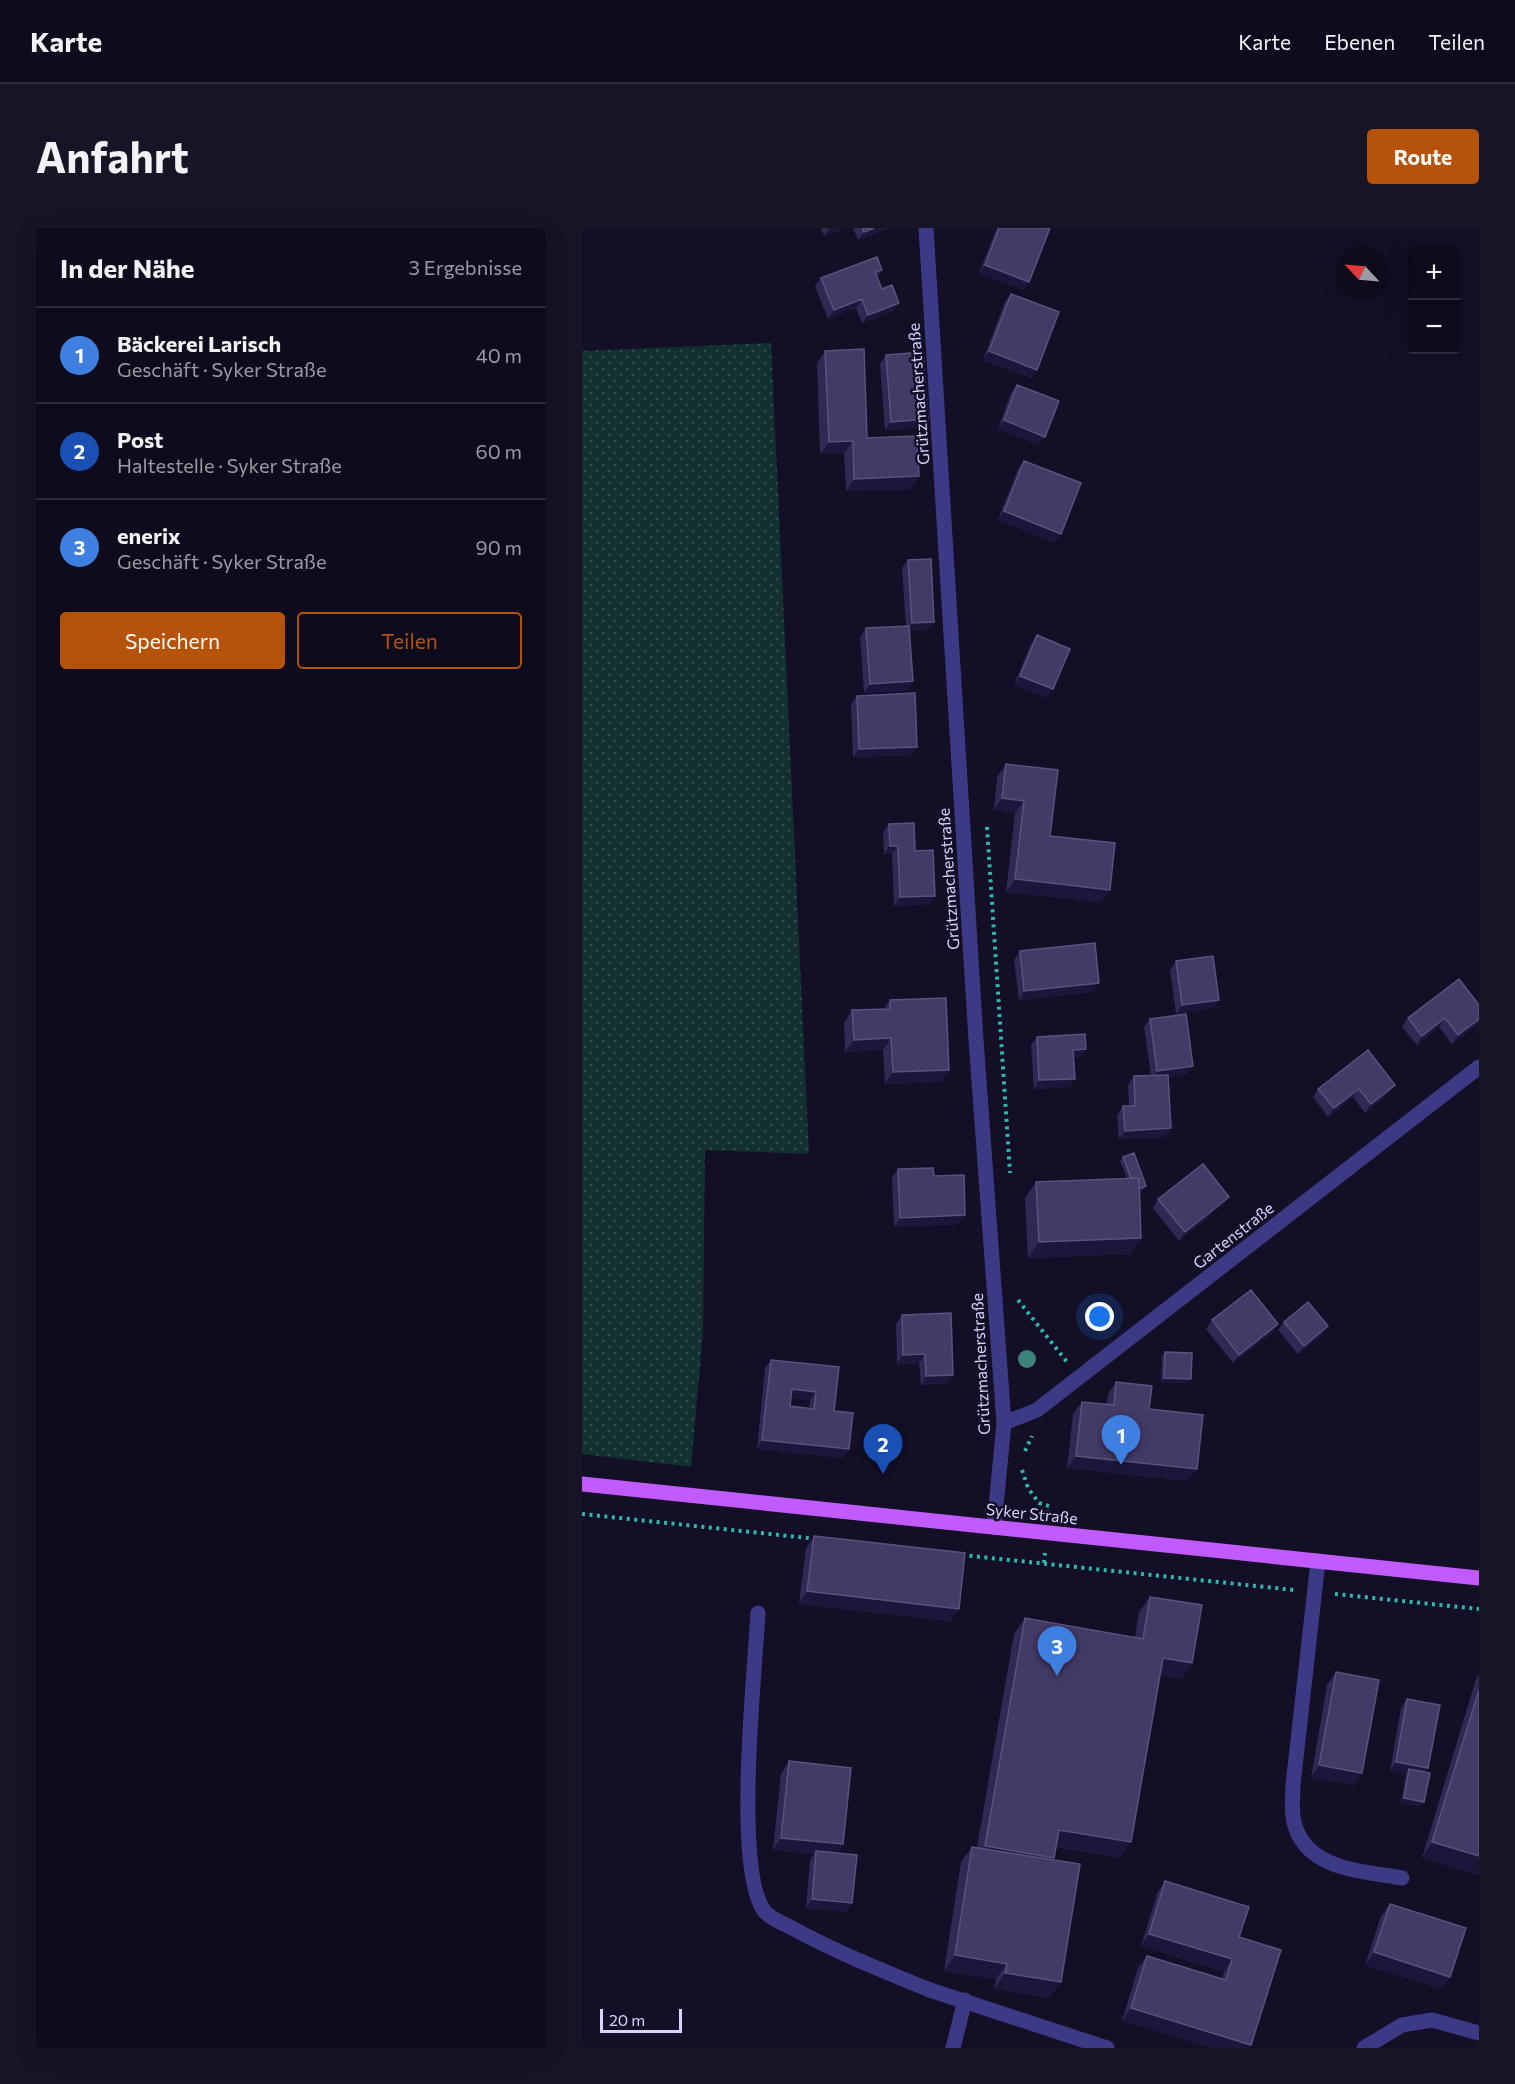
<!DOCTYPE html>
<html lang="de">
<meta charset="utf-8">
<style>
:root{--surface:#0e0b1c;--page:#171425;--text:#f1f3f6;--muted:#9b9ba3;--line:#2e2b3b;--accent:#b45309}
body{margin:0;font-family:Commissioner,sans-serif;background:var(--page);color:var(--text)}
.controls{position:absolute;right:18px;top:18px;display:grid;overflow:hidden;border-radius:6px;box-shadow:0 6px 24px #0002}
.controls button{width:54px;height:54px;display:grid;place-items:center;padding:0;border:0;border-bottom:2px solid var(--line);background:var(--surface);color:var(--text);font:30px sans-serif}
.compass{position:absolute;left:753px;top:18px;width:54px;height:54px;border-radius:50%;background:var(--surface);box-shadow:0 6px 24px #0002;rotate:296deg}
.scale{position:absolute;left:18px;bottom:15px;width:82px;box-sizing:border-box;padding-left:6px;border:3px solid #d9d4ff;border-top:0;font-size:16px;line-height:21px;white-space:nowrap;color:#d9d4ff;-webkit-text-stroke:4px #130f26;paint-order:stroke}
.you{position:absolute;left:518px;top:1089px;width:21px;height:21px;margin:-15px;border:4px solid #fff;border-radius:50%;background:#1a73e8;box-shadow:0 0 0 9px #1a73e833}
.badge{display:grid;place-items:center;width:39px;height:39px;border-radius:50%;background:var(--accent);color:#fff;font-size:20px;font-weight:700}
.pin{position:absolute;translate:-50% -50px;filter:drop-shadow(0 2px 3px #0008)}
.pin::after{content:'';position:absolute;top:32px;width:21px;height:18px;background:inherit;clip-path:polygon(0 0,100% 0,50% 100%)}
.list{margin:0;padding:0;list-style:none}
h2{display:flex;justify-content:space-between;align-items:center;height:78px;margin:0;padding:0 24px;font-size:26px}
h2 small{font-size:20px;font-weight:400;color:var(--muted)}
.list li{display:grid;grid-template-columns:39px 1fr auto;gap:18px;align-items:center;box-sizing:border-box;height:96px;padding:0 24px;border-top:2px solid var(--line)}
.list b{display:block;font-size:22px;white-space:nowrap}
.list p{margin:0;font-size:20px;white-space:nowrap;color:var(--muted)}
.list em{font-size:20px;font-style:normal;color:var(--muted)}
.actions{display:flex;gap:12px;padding:18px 24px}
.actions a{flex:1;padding:14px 0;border:2px solid var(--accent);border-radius:6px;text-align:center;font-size:21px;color:var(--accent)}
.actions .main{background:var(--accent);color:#fff}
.map{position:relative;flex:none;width:897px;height:1820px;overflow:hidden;border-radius:6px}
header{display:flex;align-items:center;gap:36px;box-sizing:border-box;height:84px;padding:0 30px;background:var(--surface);border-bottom:2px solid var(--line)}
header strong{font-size:28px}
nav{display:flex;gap:33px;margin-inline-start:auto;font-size:21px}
.intro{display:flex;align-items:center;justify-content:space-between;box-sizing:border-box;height:144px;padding:0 36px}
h1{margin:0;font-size:42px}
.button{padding:15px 27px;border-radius:6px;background:var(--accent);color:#fff;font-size:21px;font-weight:700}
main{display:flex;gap:36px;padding:0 36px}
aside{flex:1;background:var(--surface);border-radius:6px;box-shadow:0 6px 24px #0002}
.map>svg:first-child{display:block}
</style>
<header>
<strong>Karte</strong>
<nav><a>Karte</a><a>Ebenen</a><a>Teilen</a></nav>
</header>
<div class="intro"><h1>Anfahrt</h1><a class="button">Route</a></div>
<main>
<aside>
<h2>In der Nähe<small>3 Ergebnisse</small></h2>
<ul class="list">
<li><span class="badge" style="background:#3f7fe0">1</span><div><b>Bäckerei Larisch</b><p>Geschäft · Syker Straße</p></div><em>40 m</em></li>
<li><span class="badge" style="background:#1a4fb4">2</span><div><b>Post</b><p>Haltestelle · Syker Straße</p></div><em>60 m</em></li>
<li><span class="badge" style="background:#3f7fe0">3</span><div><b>enerix</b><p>Geschäft · Syker Straße</p></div><em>90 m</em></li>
</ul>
<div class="actions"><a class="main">Speichern</a><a>Teilen</a></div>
</aside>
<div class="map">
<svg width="897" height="1820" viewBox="0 0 897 1820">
<defs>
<pattern id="grass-dots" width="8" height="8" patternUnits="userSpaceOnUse" patternTransform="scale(1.5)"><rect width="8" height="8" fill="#12302f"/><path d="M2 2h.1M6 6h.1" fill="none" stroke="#344d4e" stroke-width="1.8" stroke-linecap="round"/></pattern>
</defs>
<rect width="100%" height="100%" fill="#130f26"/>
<path fill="url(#grass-dots)" d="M189,115L227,926L123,922L121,1104L109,1239L0,1226V123Z"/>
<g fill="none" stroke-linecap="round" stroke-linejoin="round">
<path stroke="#2fb8b0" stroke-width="4" stroke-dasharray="3 4.5" stroke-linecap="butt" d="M405,599L428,945
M436,1072L485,1134
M443,1223L450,1208
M440,1242L446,1260L457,1275L467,1278L466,1285
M0,1286L235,1311
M380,1327L712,1362
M462,1335L463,1325
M753,1366L897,1381"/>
<path stroke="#3d3a85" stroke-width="15" d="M736,1333L711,1557C711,1569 709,1583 712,1594C723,1642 781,1643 820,1650
M176,1385C173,1443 151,1644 183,1684C190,1691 202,1696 210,1700C254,1724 301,1743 348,1762
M371,1820L383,1772"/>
<path stroke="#3d3a85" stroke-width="15" d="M344,0L394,812L422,1195L412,1299
M422,1195L455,1182L897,839
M348,1762L525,1820
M782,1820L820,1797L850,1792L897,1805"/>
<path stroke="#c25bff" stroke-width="15" d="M0,1256L897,1350"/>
</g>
<circle fill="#3d827b" cx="445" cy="1131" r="9"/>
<path fill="#312854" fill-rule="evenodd" d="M239,0H263L242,8Z
M271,0H308L276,12Z
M415,0H468L447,54L441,62L397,45Z
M300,42L295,49L300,61L317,75L311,83L280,95L274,80L246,91L233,58L239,50Z
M429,66L455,142L449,150L401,132L423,74Z
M243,123L285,210L337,248L329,261L264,263L262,226H238L235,135Z
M304,127L341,199L303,202L298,136Z
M435,157L457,217L416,201L429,165Z
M442,233L473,315L416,292L436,241Z
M326,332L346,402L327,403L331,453L325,462L282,465L278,409L284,400L324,398L320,340Z
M455,407L465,470L432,457L449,416Z
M275,468L335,519L329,527L271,529L269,476Z
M424,536L468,608L519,674L424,664L433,585L412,582L415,549Z
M307,596L347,676L312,678L310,626H302L301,604Z
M438,723L511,764L437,772L432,732Z
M594,733L637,772L631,780L594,786L588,742Z
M308,772L367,842L359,854L303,856L301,822L263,824L262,795L270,782L302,781Z
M826,790L897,791V795L870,816L857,799L835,817L820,799Z
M568,791L611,838L605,846L586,849L589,900L583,909L537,911L535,887L541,878H547L546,857L552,848H569L562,799Z
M455,809L504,821L498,830H492L493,851L487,859L452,861L449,817Z
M786,822L807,865L783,885L771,869L746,889L731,869L736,861Z
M541,929L564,958L561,963L557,964L559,1010L548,1026L446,1030L443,970L454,954L545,950L538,933Z
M316,941L352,948L383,987L377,996L312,999L310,950Z
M576,971L641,977L597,1013L571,980Z
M320,1087L365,1155L339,1157L337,1135L315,1136L314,1096Z
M630,1092L696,1096L690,1105L651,1135L624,1101Z
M702,1094L740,1107L716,1126L696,1102Z
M583,1124L606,1155L579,1154L580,1128Z
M189,1132L257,1139L252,1183L261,1230L175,1221L183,1140ZM209,1170L228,1172L227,1181L208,1178Z
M534,1154L567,1181L606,1253L485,1240L491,1186L500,1174L525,1176L526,1166Z
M232,1308L377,1381L368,1393L217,1376L224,1320Z
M568,1369L610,1435L599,1451L578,1447L538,1630L474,1619L470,1631L468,1770L412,1761L414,1751L362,1743L379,1634L390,1619H395L432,1406L443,1390L553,1409L557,1384Z
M754,1444L772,1557L729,1550L745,1457Z
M897,1447V1647L840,1630L894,1451Z
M825,1471L846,1540L844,1544L842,1574L839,1578L819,1575L824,1546L808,1543L819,1480Z
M207,1533L261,1616L254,1625L265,1684L224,1680L228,1632L232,1626L191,1622L199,1546Z
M583,1653L657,1709L669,1817L540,1793L556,1740L565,1728L640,1751L642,1744L559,1718L575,1666Z
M808,1676L868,1749L860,1761L783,1737L799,1688Z"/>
<path fill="#1d163a" d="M248,0H263L242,8Z
M292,0H308L276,12L282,4Z
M403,37L447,54L441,62L397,45Z
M280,71L274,80L246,91L252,82Z
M317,75L311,83L280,95L286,87Z
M407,123L455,142L449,150L401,132Z
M346,191L341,199L303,202L309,194Z
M422,192L463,209L457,217L416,201Z
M271,213L262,226H238L247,214Z
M337,248L329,261L264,263L272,251Z
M422,283L479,306L473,315L416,292Z
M352,394L346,402L324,404L330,395Z
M438,448L471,461L465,470L432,457Z
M331,453L325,462L282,465L288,456Z
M335,519L329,527L271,529L277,521Z
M420,570L442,573L433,585L412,582Z
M308,618H316L310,626H302Z
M433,651L528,662L519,674L424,664Z
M353,668L347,676L312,678L318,669Z
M517,755L511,764L437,772L442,763Z
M637,772L631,780L594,786L600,777Z
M863,790L857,799L835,817L840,808Z
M897,791V795L870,816L876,807Z
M309,810L301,822L263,824L272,812Z
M504,821L498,830H485L491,822Z
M611,838L605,846L569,852L575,843Z
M367,842L359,854L303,856L311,844Z
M493,851L487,859L452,861L457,852Z
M813,857L807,865L783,885L789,876Z
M777,861L771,869L746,889L752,880Z
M589,900L583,909L537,911L543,903Z
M564,958L561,963L550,967L553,962Z
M647,969L641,977L597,1013L603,1004Z
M383,987L377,996L312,999L318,990Z
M559,1010L548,1026L446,1030L457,1014Z
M696,1096L690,1105L651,1135L657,1127Z
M746,1098L740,1107L716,1126L722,1118Z
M343,1126L337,1135L315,1136L321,1127Z
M371,1147L365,1155L339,1157L344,1148Z
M582,1150L609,1151L606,1155L579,1154Z
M210,1161L234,1164L228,1172L204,1170Z
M180,1212L267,1221L261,1230L175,1221Z
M494,1228L615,1241L606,1253L485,1240Z
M225,1363L377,1381L368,1393L217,1376Z
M581,1430L610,1435L599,1451L570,1446Z
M814,1534L846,1540L841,1549L827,1541L824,1546L808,1543Z
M737,1537L780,1545L772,1557L729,1550Z
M822,1570L842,1574L839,1578L819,1575Z
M477,1602L549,1614L538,1630L466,1617Z
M199,1610L261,1616L252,1629L234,1623L232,1626L191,1622Z
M850,1614L897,1628V1647L840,1630Z
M403,1618L472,1630L461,1645L392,1634Z
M230,1671L270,1675L265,1684L224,1680Z
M567,1706L650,1731L642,1744L559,1718Z
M792,1724L868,1749L860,1761L783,1737Z
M373,1727L425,1736L414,1751L362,1743Z
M423,1745L479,1754L468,1770L412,1761Z
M549,1780L669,1817L667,1820H629L540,1793Z"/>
<path fill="#433a66" stroke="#5a527e" stroke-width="1.5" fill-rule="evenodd" d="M280,0H292L282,4Z
M417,0H468L447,54L403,37Z
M295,29L300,42L293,44L300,61L310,57L317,75L286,87L280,71L252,82L239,50Z
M429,66L477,84L455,142L407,123Z
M282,121L285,210L335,208L337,248L272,251L271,213L247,214L243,123Z
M341,124L346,191L309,194L304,127Z
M435,157L477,173L463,209L422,192Z
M442,233L499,255L479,306L422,283Z
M349,331L352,394L330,395L326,332Z
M327,398L331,453L288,456L284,400Z
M455,407L488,421L471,461L438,448Z
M333,465L335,519L277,521L275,468Z
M424,536L476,542L468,608L533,615L528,662L433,651L442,573L420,570Z
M332,595L333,623L351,622L353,668L318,669L316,618H308L307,596Z
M513,715L517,755L442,763L438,723Z
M631,728L637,772L600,777L594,733Z
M877,751L897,777V791L876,807L863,790L840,808L826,790Z
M364,770L367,842L311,844L309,810L272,812L270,782L308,781V772Z
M604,786L611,838L575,843L568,791Z
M503,806L504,821L491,822L493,851L457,852L455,809Z
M786,822L813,857L789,876L777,861L752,880L736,861Z
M586,847L589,900L543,903L541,878H553L552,848Z
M552,925L564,958L557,961V950H549L541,929Z
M621,936L647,969L603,1004L576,971Z
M351,940L352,948L382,947L383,987L318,990L316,941Z
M557,950L559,1010L457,1014L454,954Z
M669,1062L696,1096L657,1127L630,1092Z
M726,1074L746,1098L722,1118L702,1094Z
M369,1085L371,1147L344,1148L343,1126L321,1127L320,1087Z
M583,1124L610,1125L609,1151L582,1150Z
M189,1132L257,1139L252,1183L271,1185L267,1221L180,1212ZM210,1161L234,1164L232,1181L208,1178Z
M534,1154L570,1158L567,1181L621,1187L615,1241L494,1228L500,1174L532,1177Z
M232,1308L383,1325L377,1381L225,1363Z
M568,1369L620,1377L610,1435L581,1430L549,1614L477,1602L472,1630L403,1618L443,1390L561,1411Z
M754,1444L797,1452L780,1545L737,1537Z
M897,1462V1628L850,1614Z
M825,1471L858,1477L846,1540L814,1534Z
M207,1533L269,1540L261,1616L199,1610Z
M827,1541L848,1545L842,1574L822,1570Z
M390,1619L498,1636L479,1754L423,1745L425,1736L373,1727Z
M234,1623L275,1627L270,1675L230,1671Z
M583,1653L667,1679L657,1709L699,1722L669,1817L549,1780L565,1728L644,1752L650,1731L567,1706Z
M808,1676L884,1700L868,1749L792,1724Z"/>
<g text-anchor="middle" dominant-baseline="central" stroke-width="5" stroke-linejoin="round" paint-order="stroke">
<g font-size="16" fill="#d9d4ff" stroke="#130f26">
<text transform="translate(336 166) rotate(-94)">Grützmacherstraße</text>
<text transform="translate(366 651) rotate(-94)">Grützmacherstraße</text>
<text transform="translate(651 1007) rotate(-38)">Gartenstraße</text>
<text transform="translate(398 1136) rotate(-93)">Grützmacherstraße</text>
<text transform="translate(450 1285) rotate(6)">Syker Straße</text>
</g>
</g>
</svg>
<div class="controls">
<button>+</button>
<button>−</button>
</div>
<svg class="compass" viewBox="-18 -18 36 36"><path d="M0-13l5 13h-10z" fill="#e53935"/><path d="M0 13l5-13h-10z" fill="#9b9ba3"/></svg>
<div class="scale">20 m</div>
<div class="you"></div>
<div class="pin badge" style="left:539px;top:1237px;background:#3f7fe0">1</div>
<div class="pin badge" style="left:301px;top:1246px;background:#1a4fb4">2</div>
<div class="pin badge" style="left:475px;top:1448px;background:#3f7fe0">3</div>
</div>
</main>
